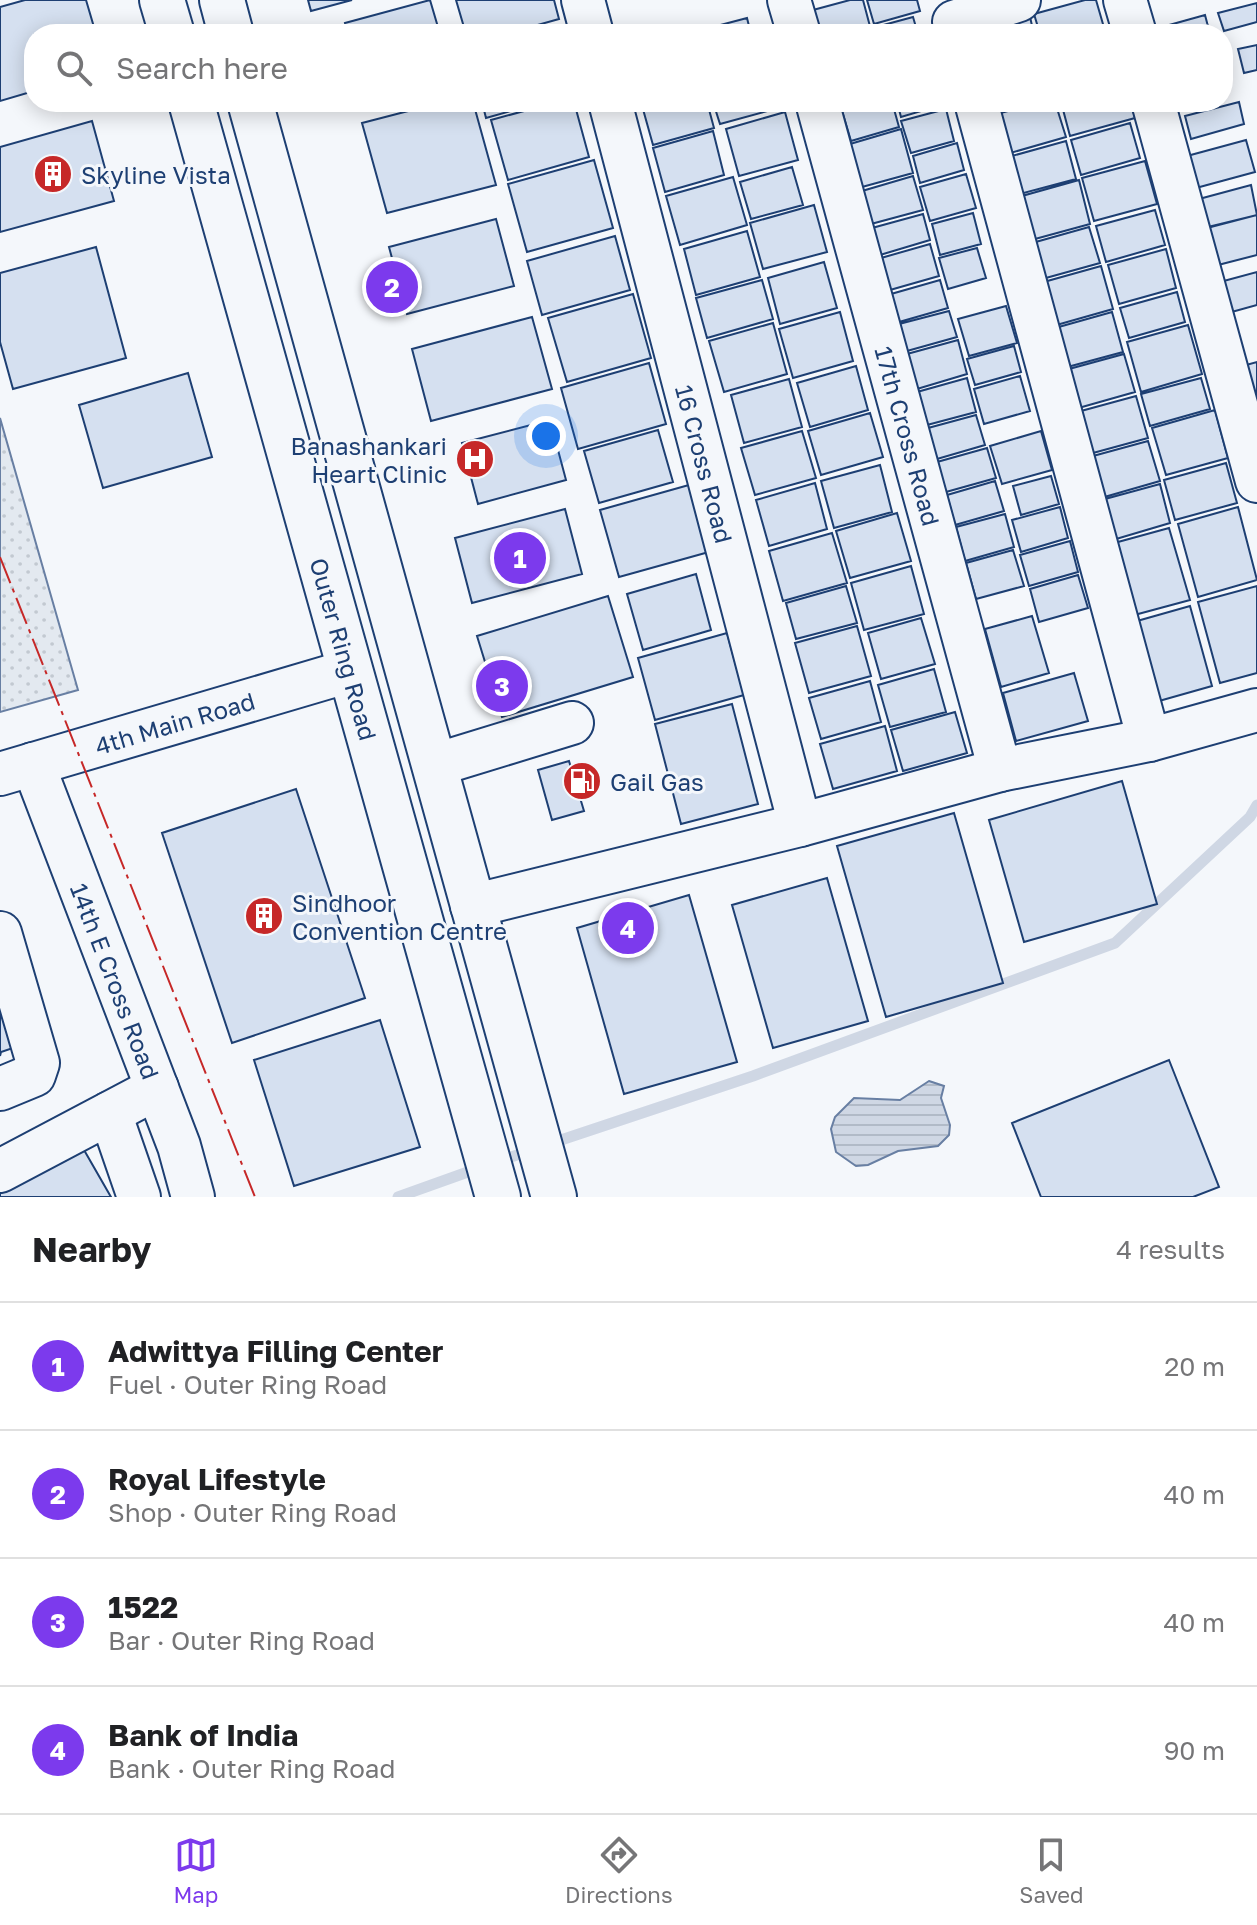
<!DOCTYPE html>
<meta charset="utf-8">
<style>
:root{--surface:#fff;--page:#f2f2f2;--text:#202124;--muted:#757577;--line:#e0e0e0;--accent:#7c3aed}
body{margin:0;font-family:"Golos Text",sans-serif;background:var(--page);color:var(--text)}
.you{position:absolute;left:546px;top:436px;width:28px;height:28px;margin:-20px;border:6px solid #fff;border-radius:50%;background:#1a73e8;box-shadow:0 0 0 12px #1a73e833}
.badge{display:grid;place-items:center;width:52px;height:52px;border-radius:50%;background:var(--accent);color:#fff;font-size:26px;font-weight:700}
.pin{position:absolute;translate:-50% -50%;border:4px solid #fff;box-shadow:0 2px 8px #0006}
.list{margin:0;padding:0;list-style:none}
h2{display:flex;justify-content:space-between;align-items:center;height:104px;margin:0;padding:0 32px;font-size:34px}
h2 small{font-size:26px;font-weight:400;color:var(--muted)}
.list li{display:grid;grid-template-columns:52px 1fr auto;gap:24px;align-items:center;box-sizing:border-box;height:128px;padding:0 32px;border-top:2px solid var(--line)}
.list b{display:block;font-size:30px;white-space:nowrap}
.list p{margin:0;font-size:26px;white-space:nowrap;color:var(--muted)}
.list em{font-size:26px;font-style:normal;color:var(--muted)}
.icon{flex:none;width:44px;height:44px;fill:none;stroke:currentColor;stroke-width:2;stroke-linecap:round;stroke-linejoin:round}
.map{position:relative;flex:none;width:1257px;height:1197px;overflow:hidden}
.search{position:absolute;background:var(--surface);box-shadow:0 4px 20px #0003;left:24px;right:24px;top:24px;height:88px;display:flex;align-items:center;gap:20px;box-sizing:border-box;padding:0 28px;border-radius:32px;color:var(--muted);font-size:30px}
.sheet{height:616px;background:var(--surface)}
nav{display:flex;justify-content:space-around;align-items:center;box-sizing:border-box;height:112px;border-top:2px solid var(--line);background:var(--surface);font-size:22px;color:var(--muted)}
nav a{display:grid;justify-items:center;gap:4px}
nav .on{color:var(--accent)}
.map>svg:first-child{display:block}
</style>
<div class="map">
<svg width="1257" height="1197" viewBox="0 0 1257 1197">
<defs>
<pattern id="park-dots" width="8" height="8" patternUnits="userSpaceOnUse" patternTransform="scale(2)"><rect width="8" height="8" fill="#e3e9f0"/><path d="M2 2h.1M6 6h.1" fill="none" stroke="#c2c9d1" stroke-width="1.8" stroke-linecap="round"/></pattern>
<pattern id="water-rules" width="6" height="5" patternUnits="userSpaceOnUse" patternTransform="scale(2)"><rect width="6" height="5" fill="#cfd7e4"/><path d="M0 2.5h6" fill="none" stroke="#b1bac7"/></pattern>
</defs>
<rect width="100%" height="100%" fill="#f4f7fb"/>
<path fill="url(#park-dots)" stroke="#687fa3" stroke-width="2" d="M0,418L78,690L0,712Z"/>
<path fill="url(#water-rules)" stroke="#687fa3" stroke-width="2" d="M929,1081L944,1086L941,1098L950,1125L949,1135L938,1146L898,1151L868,1165L856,1166L836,1152L831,1129L835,1117L854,1098L900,1100Z"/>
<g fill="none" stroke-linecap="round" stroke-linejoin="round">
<path stroke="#cfd7e4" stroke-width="11" d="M549,1144L753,1076L1115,943L1250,817L1257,805
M496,1162L532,1150
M398,1197L479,1168"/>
</g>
<path fill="#d5e0f0" stroke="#1d3f73" stroke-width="2" d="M25,0H86L96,34H34V91L0,101V7Z
M308,0H352L311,11Z
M430,0L440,34H348L345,23Z
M456,0H554L559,19L505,34H466Z
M850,0H863L872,34H820L813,10Z
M867,0H917L920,11L874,24Z
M1085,0H1096L1105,31L1040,34L1034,14Z
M1257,3V22L1224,31L1218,13Z
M1205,15L1210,34H1164L1162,27Z
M913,17L918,34H878L876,27Z
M1030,17L1034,34H969Z
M747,18L751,34H695L694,32Z
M1257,45V70L1244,73L1238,49Z
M443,102H473L496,185L387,213L362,123Z
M482,102H543L486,118Z
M557,102H574L589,157L508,180L491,120Z
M641,102H707L714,128L653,145Z
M713,102H781L782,107L720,124Z
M848,102H892L899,127L851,141L840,104Z
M897,102H944L945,104L901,117Z
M983,102H1027L986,113Z
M1040,102H1055L1066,137L1000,156L990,116Z
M1061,102H1131L1135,118L1070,136Z
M1239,102L1244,124L1191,139L1185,116Z
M946,109L954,141L911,153L901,121Z
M785,112L798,160L739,176L726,129Z
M92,121L114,201L0,232V147Z
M1130,123L1140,158L1081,175L1071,140Z
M901,129L913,173L862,187L850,144Z
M713,131L724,175L665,192L653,148Z
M1246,140L1255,172L1196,188L1187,156Z
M1066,141L1076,179L1012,196L1001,159Z
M957,143L964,170L920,183L913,156Z
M594,160L613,228L527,252L508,184Z
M1145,161L1157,204L1094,221L1082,178Z
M792,167L803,205L751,219L740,182Z
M966,174L976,208L930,221L920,187Z
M913,176L923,210L871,224L862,191Z
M733,177L747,225L680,245L666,196Z
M1079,180L1090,224L1024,242L1011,199Z
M1251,185L1257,215L1207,228L1199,199Z
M814,205L827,252L763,269L750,223Z
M1155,210L1165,245L1106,262L1096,226Z
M973,213L981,244L940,255L932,224Z
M923,214L930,240L880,255L872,228Z
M1257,215V255L1218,265L1208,227Z
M496,219L514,286L407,314L389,247Z
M1089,227L1100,263L1035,281L1025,245Z
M747,231L760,277L696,295L684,249Z
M615,236L630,290L542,315L527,261Z
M930,244L939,276L890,290L881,258Z
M96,247L126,358L13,389L0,342V273Z
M977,248L986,278L948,289L939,258Z
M1166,249L1176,288L1119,304L1108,265Z
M824,262L837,308L780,324L768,278Z
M1101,266L1113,309L1046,328L1033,285Z
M1257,272V305L1228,313L1220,282Z
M762,280L773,319L707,338L696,298Z
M940,280L948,308L899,322L891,294Z
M1177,292L1185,322L1129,338L1120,308Z
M633,294L651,358L567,382L548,318Z
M1006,306L1017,343L969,356L958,319Z
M949,311L957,337L907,351L899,324Z
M840,312L853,361L793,378L779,329Z
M1112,312L1123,352L1060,369L1048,330Z
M532,317L552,389L431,421L412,349Z
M773,323L787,374L724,392L709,341Z
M1188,325L1202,374L1141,392L1127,342Z
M958,340L967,374L917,389L907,354Z
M1014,346L1021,372L975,385L967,359Z
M1124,354L1135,392L1068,411L1058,372Z
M1257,362V400L1249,402L1239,367Z
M649,363L666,424L578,449L561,388Z
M856,366L868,410L810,427L797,383Z
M188,373L212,457L103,488L79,405Z
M1020,376L1030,411L984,424L974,389Z
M967,378L976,412L927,425L917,392Z
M1201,378L1210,409L1150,426L1141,394Z
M789,379L802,427L744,443L731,395Z
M1136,396L1148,438L1082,456L1070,414Z
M1215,410L1228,458L1166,475L1152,428Z
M870,413L883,457L821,475L808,431Z
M976,415L985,445L937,459L928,428Z
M550,420L566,480L478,504L462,443Z
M658,430L673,482L599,503L584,451Z
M802,431L816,478L755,495L741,448Z
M1041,431L1052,470L1002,484L990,446Z
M1148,441L1160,481L1094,500L1082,459Z
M987,448L996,478L946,492L937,462Z
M1226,463L1237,503L1175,520L1164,480Z
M880,465L892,512L834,528L821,481Z
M1051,476L1059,504L1021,515L1013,486Z
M995,481L1004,511L955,525L947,495Z
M696,483L716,550L619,577L600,510Z
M815,483L827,529L769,546L756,500Z
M1160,484L1170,523L1106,542L1094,502Z
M1060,507L1068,538L1021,552L1012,520Z
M1238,507L1257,580L1198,597L1178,524Z
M565,509L582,574L472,603L455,538Z
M897,513L911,561L850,578L836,531Z
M1005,514L1014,547L965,561L956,527Z
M1169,528L1190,600L1127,617L1107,545Z
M832,533L847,583L783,601L769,551Z
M1070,541L1078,572L1029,586L1020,555Z
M1013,550L1024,586L976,599L966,563Z
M911,566L924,614L864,630L851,583Z
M696,574L711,630L643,650L627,594Z
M1078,575L1088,608L1039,622L1030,589Z
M846,586L857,623L796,639L786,603Z
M1257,586V673L1220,683L1198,602Z
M608,596L633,677L502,717L477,636Z
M1190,606L1212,686L1152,703L1130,623Z
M1032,616L1049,673L1001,687L985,629Z
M921,618L935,664L881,679L868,633Z
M857,626L871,676L809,693L795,643Z
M727,633L744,695L655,720L638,658Z
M934,669L946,712L890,727L878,685Z
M1074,673L1088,721L1016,741L1003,693Z
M870,681L881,722L821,739L809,698Z
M732,704L758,804L681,824L655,724Z
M955,712L967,753L903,771L891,730Z
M885,726L897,771L833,789L820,744Z
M569,761L584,811L552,820L538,770Z
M1122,781L1157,904L1024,942L989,820Z
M296,789L365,998L232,1043L162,833Z
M954,813L1003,983L886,1017L837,846Z
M827,878L868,1021L773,1048L732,905Z
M689,895L737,1062L624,1094L577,928Z
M0,1001L19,1046L1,1052L0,1056Z
M380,1020L420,1147L294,1186L254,1060Z
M1169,1060L1219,1187L1193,1197H1041L1012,1123Z
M80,1143L111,1197H0V1189Z"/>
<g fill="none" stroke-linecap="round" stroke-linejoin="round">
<defs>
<g id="minor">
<path d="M583,0L592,34"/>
<path d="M789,0L799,34"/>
<path d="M1125,0L1135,34"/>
<path d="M954,22L1019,0"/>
<path id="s1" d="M610,102L800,825"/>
<path id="s2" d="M817,102L1000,770"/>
<path d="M976,102L1149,740"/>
<path d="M1153,102L1257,481"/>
<path id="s3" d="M33,764L179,1146L193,1197"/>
<path d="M435,765L572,723"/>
<path id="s4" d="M0,774L349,671"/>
<path d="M472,906L800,825L1000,770L1149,740L1257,710"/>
<path d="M0,933L38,1063L34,1075L0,1089"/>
<path d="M110,1113L139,1197"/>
<path d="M0,1171L157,1088"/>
</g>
<g id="highway">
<path d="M162,0L172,34"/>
<path d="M222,0L231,34"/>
<path id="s5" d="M191,102L498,1197"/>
<path d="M250,102L554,1197"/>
</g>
</defs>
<use href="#minor" stroke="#1d3f73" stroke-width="46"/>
<use href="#highway" stroke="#1d3f73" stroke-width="48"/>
<use href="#minor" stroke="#f4f7fb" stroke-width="42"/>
<use href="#highway" stroke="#f4f7fb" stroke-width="44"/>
<path stroke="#c62828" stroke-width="2" stroke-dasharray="28 6 4 6" stroke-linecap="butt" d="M0,557L255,1197"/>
</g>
<defs>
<symbol id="building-disc" viewBox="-11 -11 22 22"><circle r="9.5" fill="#c62828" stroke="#f4f7fb"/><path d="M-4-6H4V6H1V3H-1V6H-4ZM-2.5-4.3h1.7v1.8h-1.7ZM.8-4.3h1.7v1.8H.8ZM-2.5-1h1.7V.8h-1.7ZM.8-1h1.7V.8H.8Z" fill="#fff"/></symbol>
<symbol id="hospital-disc" viewBox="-11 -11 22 22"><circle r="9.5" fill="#c62828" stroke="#f4f7fb"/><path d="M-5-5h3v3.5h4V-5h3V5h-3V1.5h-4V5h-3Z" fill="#fff"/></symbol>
<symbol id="fuel-disc" viewBox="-11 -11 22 22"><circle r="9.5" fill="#c62828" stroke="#f4f7fb"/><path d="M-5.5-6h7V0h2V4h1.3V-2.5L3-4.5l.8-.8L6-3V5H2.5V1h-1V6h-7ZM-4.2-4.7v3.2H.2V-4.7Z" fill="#fff"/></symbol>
</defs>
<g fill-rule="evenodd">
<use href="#building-disc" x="31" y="152" width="44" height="44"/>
<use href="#hospital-disc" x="453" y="437" width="44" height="44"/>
<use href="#fuel-disc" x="560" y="759" width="44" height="44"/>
<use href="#building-disc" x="242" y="894" width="44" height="44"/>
</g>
<g text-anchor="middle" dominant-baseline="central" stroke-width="6" stroke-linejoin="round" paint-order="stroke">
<g font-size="24" fill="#1d3f73" stroke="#f4f7fb" text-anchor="start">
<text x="81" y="174">Skyline Vista</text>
<text x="447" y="445" text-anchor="end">Banashankari<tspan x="447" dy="28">Heart Clinic</tspan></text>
<text x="610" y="781">Gail Gas</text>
<text x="292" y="902">Sindhoor<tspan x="292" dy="28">Convention Centre</tspan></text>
</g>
<g font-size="24" fill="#1d3f73" stroke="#f4f7fb">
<text stroke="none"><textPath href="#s2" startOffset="346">17th Cross Road</textPath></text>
<text stroke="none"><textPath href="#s1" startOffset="374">16 Cross Road</textPath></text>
<text stroke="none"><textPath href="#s5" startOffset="568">Outer Ring Road</textPath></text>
<text stroke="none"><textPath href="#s4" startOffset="182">4th Main Road</textPath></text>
<text stroke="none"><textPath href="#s3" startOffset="232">14th E Cross Road</textPath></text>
</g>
</g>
</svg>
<div class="you"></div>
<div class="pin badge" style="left:520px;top:558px">1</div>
<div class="pin badge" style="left:392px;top:287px">2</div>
<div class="pin badge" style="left:502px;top:686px">3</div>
<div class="pin badge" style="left:628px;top:928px">4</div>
<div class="search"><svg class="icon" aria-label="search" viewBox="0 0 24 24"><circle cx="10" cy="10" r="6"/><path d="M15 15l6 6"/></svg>Search here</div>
</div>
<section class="sheet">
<h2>Nearby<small>4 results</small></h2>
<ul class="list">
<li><span class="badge">1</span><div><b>Adwittya Filling Center</b><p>Fuel · Outer Ring Road</p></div><em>20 m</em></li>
<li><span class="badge">2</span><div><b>Royal Lifestyle</b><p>Shop · Outer Ring Road</p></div><em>40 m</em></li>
<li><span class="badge">3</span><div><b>1522</b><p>Bar · Outer Ring Road</p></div><em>40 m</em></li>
<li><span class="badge">4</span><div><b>Bank of India</b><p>Bank · Outer Ring Road</p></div><em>90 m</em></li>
</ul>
</section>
<nav>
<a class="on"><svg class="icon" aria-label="map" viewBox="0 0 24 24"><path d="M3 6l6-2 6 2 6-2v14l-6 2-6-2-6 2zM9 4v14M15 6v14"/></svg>Map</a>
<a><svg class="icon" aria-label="directions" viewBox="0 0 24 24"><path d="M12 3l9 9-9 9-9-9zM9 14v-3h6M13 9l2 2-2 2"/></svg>Directions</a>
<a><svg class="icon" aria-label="saved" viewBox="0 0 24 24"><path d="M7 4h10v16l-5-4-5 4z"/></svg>Saved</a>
</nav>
